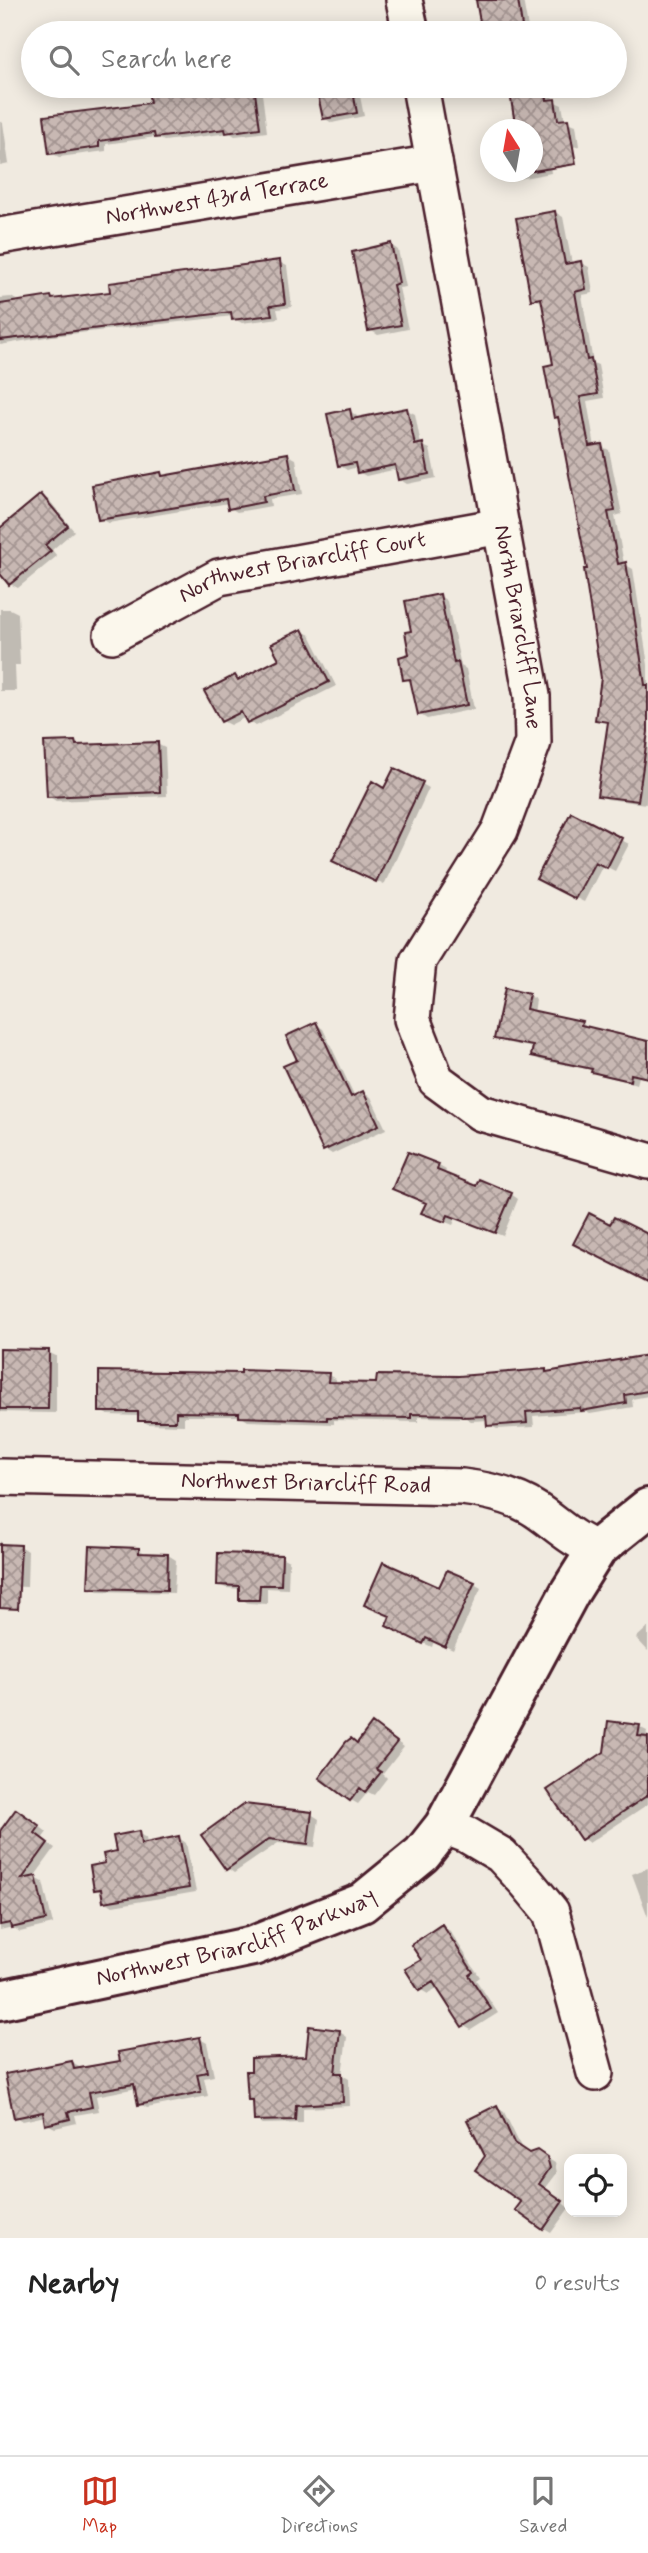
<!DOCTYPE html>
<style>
:root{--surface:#fff;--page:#f2f2f2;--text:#222;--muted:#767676;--line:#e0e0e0;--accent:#c8321e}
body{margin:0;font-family:Mynerve,sans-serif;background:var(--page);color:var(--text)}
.controls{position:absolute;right:21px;bottom:21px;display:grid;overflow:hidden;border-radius:14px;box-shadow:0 4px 18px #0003}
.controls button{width:63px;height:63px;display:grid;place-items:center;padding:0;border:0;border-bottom:2px solid var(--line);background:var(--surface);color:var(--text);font:35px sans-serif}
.compass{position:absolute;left:480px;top:119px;width:63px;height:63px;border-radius:50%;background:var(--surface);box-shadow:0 4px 18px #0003;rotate:349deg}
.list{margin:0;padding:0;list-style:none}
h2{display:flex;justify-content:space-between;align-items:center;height:91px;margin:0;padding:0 28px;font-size:30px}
h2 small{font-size:23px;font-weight:400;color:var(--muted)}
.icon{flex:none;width:38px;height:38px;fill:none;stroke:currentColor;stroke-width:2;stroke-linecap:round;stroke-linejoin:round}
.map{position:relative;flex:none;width:648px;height:2238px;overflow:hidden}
.search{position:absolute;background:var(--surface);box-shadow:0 4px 18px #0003;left:21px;right:21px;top:21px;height:77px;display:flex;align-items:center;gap:18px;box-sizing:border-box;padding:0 24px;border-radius:38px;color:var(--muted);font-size:26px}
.sheet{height:217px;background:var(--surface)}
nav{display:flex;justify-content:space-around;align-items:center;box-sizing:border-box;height:98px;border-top:2px solid var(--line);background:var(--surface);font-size:19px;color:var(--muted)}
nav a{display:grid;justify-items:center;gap:4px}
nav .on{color:var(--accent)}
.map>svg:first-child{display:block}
</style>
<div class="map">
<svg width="648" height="2238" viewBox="0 0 648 2238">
<defs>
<pattern id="building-cross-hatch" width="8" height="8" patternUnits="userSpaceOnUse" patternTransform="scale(1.75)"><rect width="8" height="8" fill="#c8b8b3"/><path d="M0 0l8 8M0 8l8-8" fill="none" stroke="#a49592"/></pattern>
</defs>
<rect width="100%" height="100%" fill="#f0eae0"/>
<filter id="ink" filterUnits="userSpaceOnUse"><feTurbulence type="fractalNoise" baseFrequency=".0143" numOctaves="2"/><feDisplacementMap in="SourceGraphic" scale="14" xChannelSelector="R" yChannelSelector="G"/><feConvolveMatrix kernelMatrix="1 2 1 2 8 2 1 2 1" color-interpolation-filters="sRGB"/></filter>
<g filter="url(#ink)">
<path fill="#0003" d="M478,0H523L529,33H483Z
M342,18L350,22L352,33H308L307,24Z
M190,86H261L267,132L235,136L230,133L164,141L156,137L106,144V151L59,157L51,153L152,104L150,91Z
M318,86H369V89L359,91L364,116L332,123L324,118Z
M510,86H538L539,89H544L552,93L553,101L562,105L565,121L576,125L579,146L548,151L551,173L518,179L510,174V172H532V130H503L502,122L516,120Z
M0,121L3,123L9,164L0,166Z
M555,212L563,217L572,264L581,263L589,267L593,293L582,295L593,363L598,365L604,398L587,401L595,447L601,446L609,450L622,514L615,516L624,564L633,569L648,665V788L646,804L607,799L599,795L609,724L597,719L603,678L589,570L560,420L555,417V365L544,302L533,299Z
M391,245L398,250L406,287L399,288L408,329L378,335L370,330Z
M279,262L287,266L292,307L277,309L279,318L242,323L234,319L233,316L52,336L0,345V298L11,297L18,301L51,298L55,300L112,294Z
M407,410L415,414L421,445L430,449L436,478L407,484L399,479L397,469L366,476L358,472L357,467L347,470L339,465L350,411L357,416L358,420Z
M288,455L296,459L302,494L270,499L271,506L237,512L230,508L229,503L108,523L100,519L161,474L167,477Z
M41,496L49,500L74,531L52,550L57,556L18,588L10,584L0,572V530Z
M440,596L447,601L461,666L466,669L474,709L427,719L419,714L413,683L405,679L411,655L413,632Z
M0,609H10L18,613L20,665H15L16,691H0Z
M302,631L310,635L336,686L256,726L248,722L246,717L230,725L222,721L235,677L241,680L282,660Z
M75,742L83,747L157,744L165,748L167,796L56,801L48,796Z
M422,784L429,788L384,885L342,864L385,790Z
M572,814L629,844L615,871L603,865L584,902L546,883Z
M529,995L536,1000L534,1013L582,1022L589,1028L648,1043V1079L639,1077L637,1084L601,1075L592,1070L540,1060L533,1055L534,1048L504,1042L496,1038Z
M316,1024L323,1029L355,1097L363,1093L371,1097L386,1129L332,1154L324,1149L299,1061Z
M409,1154L439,1166L446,1170L444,1175L477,1188L511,1194L518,1199L503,1236L456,1218L453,1225L431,1216Z
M0,1351L48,1352L56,1356V1413L0,1412Z
M648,1357V1396L632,1399L633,1407L590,1414L586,1412L533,1416L534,1427L497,1429L489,1425V1420L471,1421L466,1418L418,1417V1422L334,1420V1424L248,1421L240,1416H184V1425L148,1424L140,1420V1416L108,1415L100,1411L328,1375L336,1379V1384L378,1385L546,1370L551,1373Z
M0,1541L5,1546H20L28,1551L27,1587L0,1586Z
M139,1549L146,1554L168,1555L176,1560L174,1593L98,1591L90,1587Z
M281,1557L289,1561L288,1589L267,1588V1604L248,1603L241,1599V1589L226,1588L218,1584Z
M474,1584L481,1588L453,1650L434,1641L432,1647L395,1630L392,1617L440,1590Z
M648,1627V1651L636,1638Z
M639,1727L647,1731L646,1739H648V1804L589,1843L582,1838L605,1753Z
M380,1730L404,1747L383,1774L387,1778L374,1795L368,1792L358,1804L351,1800L358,1744Z
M311,1814L319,1819L315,1847L278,1843L234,1873L227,1868L204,1836Z
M24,1815L47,1832L42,1839L55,1848L34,1877L43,1882L53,1924L20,1932L13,1927L0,1930V1827L3,1829Z
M138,1833L146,1838L147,1844L179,1838L186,1843L196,1892L113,1906L105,1901L103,1894L96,1889L107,1864Z
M648,1868V1917L632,1874Z
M442,1926L450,1931L480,1977L476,1980L498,2013L471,2030L464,2026L439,1988L428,1994L421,1990L408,1970L423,1960Z
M340,2032L347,2037L342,2075L349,2079L350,2106L303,2108V2123L263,2124L256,2120L255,2102L250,2099Z
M200,2039L207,2043L214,2076L204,2078L208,2096L147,2108L140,2104L137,2088L96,2096L99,2111L75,2115L77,2123L55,2128L47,2124L45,2116L23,2121L15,2116L72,2063L79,2067L80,2070L122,2062Z
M496,2107L504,2112L522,2149L530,2155L537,2152L555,2163L557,2173L545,2189L569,2208L551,2233L544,2229L523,2202Z"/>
<path fill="url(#building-cross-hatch)" stroke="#4a1f2b" stroke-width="2" d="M476,0H518L523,33H482Z
M177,86H254L260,128L226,133L225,129L155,138L154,133L99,141V147L49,154L44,116L150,103L148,89Z
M316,86H352L357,113L323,119Z
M545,87L547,100L555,99L558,120L568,119L576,164L533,171V130H516L510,93Z
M555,211L565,264L581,261L586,289L575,292L587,360L591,359L598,394L580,397L589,446L602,444L615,511L608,512L618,564L626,562L645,685H648V732L638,801L597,796L608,722L595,720L601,678L584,569H587L558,417L554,418L544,366L553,364L541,298L531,300L516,218Z
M391,243L399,283L393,285L401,325L368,331L352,252Z
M280,260L285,304L270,306L272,315L232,320L231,312L0,340V304L51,296L52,299L110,292L109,283Z
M407,408L415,445L423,443L429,474L398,480L395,465L357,473L355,463L338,466L327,414L350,409L352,419Z
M288,453L295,490L263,496L264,502L228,509L226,499L98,520L92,485L161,472L162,476Z
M41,494L68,526L45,545L51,551L9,585L0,574V528Z
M440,594L454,663L458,662L467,705L418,715L410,679L403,680L399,657L409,654L405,632L411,631L405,601Z
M302,629L329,682L247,723L241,712L221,722L204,691L235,675L238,680L279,659L271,644Z
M75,741L76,745L158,742L160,792L47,797L44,742Z
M394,768L423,782L376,882L332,861L372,781L384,788Z
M571,812L622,838L607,868L595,862L575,899L536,879Z
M505,988L529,994L526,1009L582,1021L581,1025L648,1041V1078L631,1074L630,1081L591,1072L592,1069L531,1056L533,1046L494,1039Z
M316,1022L351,1097L363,1091L379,1125L323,1151L283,1066L297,1060L286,1036Z
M408,1152L439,1164L437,1170L476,1186L479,1179L512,1193L495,1233L448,1215L445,1222L421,1213L426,1203L392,1189Z
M589,1213L610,1224L614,1217L648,1234V1282L573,1244Z
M0,1349L49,1350L48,1409H0Z
M648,1355V1391L625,1395L626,1403L581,1411L580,1408L526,1412L527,1423L487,1426L486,1416L462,1417L461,1415L411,1414V1418L327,1417V1420L239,1417V1413L176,1412V1421H138V1412H99V1371L241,1373V1370L329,1373L328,1382L376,1383L377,1375L459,1376L546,1369V1372Z
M0,1544L21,1545L18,1609L0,1608Z
M90,1546L139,1548V1553L168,1554L167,1590L88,1588Z
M218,1553L282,1555L281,1585H260L259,1600H239V1586L217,1585Z
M383,1562L439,1587L447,1570L475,1582L445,1647L426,1638L423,1644L386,1626L390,1616L364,1605Z
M608,1721L640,1725L638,1736L648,1737V1795L581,1840L547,1790L604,1752Z
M372,1723L397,1742L376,1769L381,1772L365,1792L360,1788L350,1801L319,1778L346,1742L351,1738L357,1743Z
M244,1804L312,1812L308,1844L269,1839L226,1870L201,1835Z
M16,1809L40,1826L35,1833L48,1843L22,1879L36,1876L46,1920L11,1928L10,1923L0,1925V1831Z
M139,1831L141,1844L179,1836L189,1888L103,1902L101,1889L94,1890L90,1866L105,1863L103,1854L116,1851L113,1836Z
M442,1924L473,1972L469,1975L491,2009L462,2027L433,1982L419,1991L405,1969L421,1960L411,1945Z
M309,2026L340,2030L335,2073H342L343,2102L296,2105L295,2120L254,2121L253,2100H248L246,2071H251V2058L306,2056Z
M200,2037L207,2072L197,2074L201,2092L138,2105L134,2084L89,2092L92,2107L68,2112L70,2119L45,2125L43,2112L14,2118L5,2074L72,2061L74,2069L120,2061L118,2052Z
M497,2105L514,2143L529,2153L537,2150L547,2157L550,2168L539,2184L563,2201L543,2230L515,2210L521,2202L475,2170L485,2156L467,2120Z"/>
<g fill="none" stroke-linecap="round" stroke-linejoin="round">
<defs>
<g id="minor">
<path d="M404,0L411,33"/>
<path id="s1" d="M420,86L532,696L533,742L500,830L418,961L412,1019L436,1080L481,1113L648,1161"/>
<path id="s2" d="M0,236L434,163"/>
<path id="s3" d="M112,635L219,577L501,526"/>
<path id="s4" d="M0,1477L462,1487C487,1490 515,1496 536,1510C557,1524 573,1541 597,1549"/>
<path d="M444,1826L467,1835L501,1855L527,1883L551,1912L595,2073"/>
</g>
<g id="major">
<path id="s5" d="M0,2000L253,1946L362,1903L422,1854L444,1826L570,1592L597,1549L648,1508"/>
</g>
</defs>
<use href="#minor" stroke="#4a1f2b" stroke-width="40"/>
<use href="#major" stroke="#4a1f2b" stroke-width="44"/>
<use href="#minor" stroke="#fbf7ec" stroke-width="35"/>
<use href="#major" stroke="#fbf7ec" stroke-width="38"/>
</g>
</g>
<g text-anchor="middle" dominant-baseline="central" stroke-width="5" stroke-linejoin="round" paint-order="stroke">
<g font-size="23" fill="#4a1f2b" stroke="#fbf7ec">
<text stroke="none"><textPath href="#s2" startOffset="220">Northwest 43rd Terrace</textPath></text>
<text stroke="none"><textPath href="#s3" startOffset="205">Northwest Briarcliff Court</textPath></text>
<text stroke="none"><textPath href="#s1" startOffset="550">North Briarcliff Lane</textPath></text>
<text stroke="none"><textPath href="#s4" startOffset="306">Northwest Briarcliff Road</textPath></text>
<text stroke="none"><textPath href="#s5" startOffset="245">Northwest Briarcliff Parkway</textPath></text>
</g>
</g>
</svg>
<div class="controls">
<button><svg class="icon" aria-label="locate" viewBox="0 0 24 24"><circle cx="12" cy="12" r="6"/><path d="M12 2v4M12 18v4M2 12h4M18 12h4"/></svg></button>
</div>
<svg class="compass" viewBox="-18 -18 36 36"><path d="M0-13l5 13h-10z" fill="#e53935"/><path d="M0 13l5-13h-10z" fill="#767676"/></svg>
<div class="search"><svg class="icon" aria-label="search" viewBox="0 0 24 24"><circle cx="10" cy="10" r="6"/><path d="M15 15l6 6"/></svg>Search here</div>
</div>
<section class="sheet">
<h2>Nearby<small>0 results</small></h2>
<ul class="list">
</ul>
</section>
<nav>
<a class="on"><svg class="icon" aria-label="map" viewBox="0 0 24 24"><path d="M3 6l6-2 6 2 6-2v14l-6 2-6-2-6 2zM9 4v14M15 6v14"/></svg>Map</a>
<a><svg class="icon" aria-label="directions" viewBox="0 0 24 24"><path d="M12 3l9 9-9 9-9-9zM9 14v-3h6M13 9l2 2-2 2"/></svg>Directions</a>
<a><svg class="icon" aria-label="saved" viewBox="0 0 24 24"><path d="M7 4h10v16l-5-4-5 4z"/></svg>Saved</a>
</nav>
